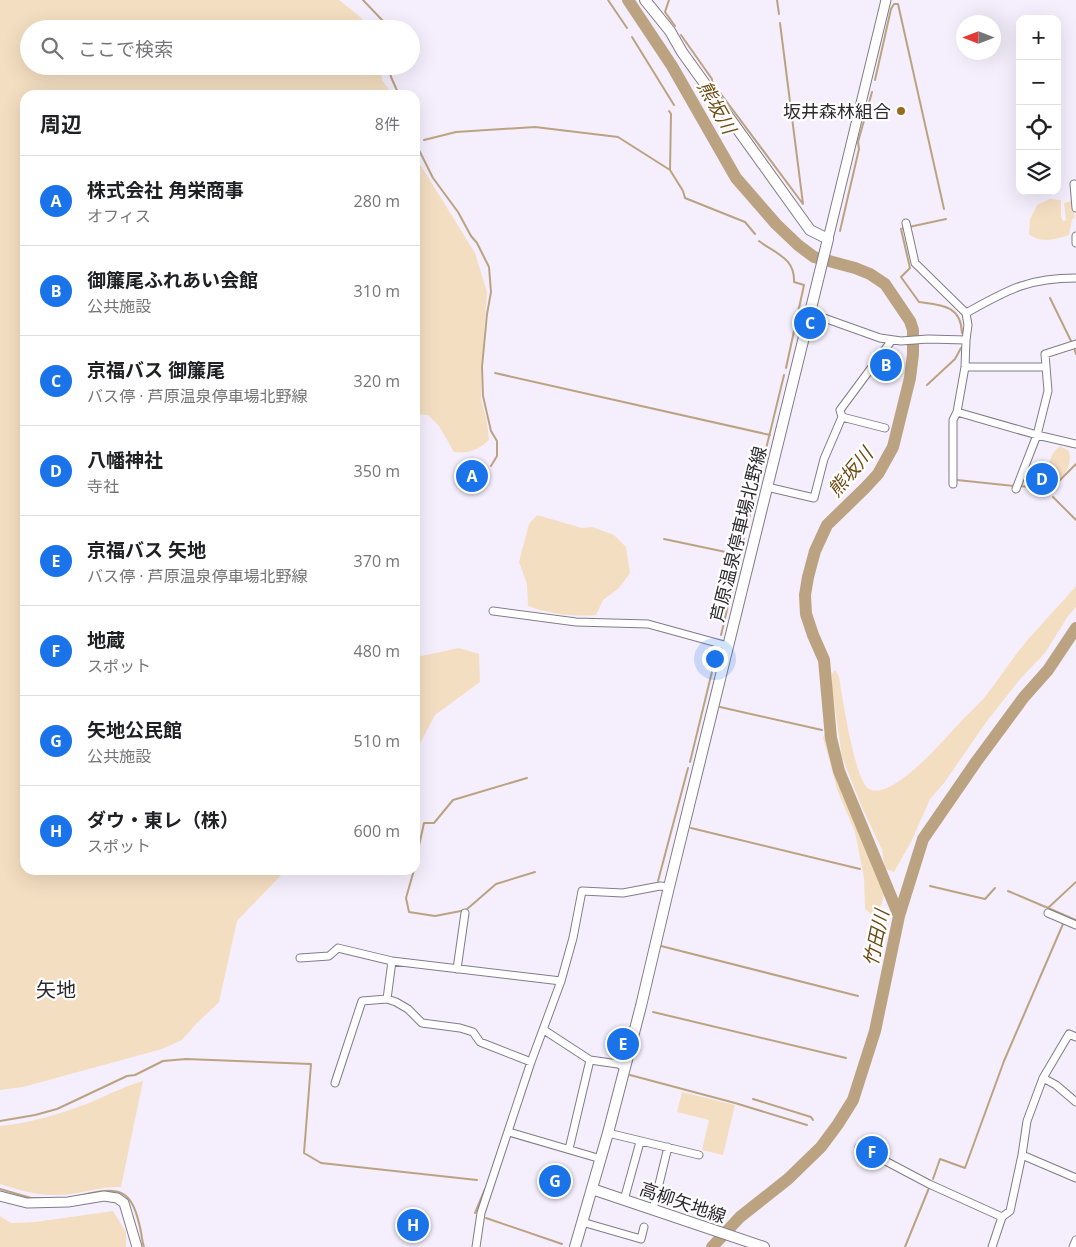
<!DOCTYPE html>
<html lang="ja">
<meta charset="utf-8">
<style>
:root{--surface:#fff;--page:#f6f6f6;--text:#202124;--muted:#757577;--line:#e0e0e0;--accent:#1a73e8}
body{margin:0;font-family:"Open Sans","Noto Sans JP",sans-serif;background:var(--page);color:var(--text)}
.controls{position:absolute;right:15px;top:15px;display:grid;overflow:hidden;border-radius:10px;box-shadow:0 5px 20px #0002}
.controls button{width:45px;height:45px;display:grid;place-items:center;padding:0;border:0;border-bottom:1px solid var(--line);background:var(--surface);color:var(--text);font:25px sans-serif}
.compass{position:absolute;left:956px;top:15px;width:45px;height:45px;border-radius:50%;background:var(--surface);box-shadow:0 5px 20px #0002;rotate:270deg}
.you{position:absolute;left:714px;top:658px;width:18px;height:18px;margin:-12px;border:4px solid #fff;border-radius:50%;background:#1a73e8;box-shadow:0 0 0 8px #1a73e833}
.badge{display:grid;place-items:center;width:32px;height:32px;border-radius:50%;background:var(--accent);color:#fff;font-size:16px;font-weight:700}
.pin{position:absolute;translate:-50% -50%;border:2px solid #fff;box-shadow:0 1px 5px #0006}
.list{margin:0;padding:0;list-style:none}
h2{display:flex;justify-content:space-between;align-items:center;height:65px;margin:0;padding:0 20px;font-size:21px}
h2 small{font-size:16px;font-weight:400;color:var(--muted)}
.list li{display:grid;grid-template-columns:32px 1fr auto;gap:15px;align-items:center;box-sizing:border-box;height:90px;padding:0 20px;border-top:1px solid var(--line)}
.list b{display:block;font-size:19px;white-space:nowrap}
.list p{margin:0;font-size:16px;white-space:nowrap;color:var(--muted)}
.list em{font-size:16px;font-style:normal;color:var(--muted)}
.icon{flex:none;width:28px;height:28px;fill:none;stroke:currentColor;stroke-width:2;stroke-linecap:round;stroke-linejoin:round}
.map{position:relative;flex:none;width:1076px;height:1247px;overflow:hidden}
.search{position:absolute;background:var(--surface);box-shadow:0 5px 20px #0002;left:20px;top:20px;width:400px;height:55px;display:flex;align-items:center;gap:12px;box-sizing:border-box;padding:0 18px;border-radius:28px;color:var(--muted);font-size:19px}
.panel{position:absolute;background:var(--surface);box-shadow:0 5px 20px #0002;left:20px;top:90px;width:400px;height:785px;border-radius:15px}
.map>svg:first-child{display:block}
</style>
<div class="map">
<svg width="1076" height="1247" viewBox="0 0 1076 1247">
<rect width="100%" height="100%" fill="#f5effd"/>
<path fill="#f4dec1" d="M0,0H339L358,15L372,29H29V66H381L382,80L393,95H25V870H286L237,921L219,1002L196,1024L182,1040L162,1049L23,1087L0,1090Z
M415,156L475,253L487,292L481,371V399L487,422L489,440C478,450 469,454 454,452L439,426L428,415L415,414Z
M1050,199L1061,200V216L1063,221L1070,219L1066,220L1064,203L1072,201L1075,218L1072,219L1069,235C1057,239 1040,244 1029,234L1030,219L1037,205Z
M1060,446L1069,451C1072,462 1067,477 1055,480L1050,478C1047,466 1050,453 1060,446Z
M537,515L582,528L592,527L614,535L626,547L630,573L619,588L603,600L596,615C573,617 550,614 528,606L527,584L519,562L529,524Z
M1076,586V607L1068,616L1045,653L1021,678L987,721L944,783L930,799L912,840L894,872L885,869L882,850L861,805L842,757L832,688V674L835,670L839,677C842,695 855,782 869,789C891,801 941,743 955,728C964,717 975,708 984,698C1001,677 1015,653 1033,634C1047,617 1062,603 1076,586Z
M459,648L479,654L480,682L435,715L415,753V653L422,656Z
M825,733L830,741L833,760L842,787L883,888C885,897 882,906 876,913L871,914L865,909L864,878L855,832L838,792L823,738Z
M143,1081L121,1187C99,1186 79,1195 58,1195C38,1196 19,1190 0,1184V1126C31,1123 60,1114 89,1103C108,1095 123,1087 143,1081Z
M682,1092L735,1105L723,1155L702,1150L709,1120L677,1112Z
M113,1211L126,1232V1247H0V1216L11,1223L35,1222Z"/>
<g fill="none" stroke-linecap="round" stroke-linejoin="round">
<path stroke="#bba382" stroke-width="2" d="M363,0L383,21
M608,0L627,28
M669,0L665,12L675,26
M777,0L779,14
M681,35L712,79V82L803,204L780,23
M632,37L674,105
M388,66L391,77L399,95
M875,80L891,9L894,4H898L944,209
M424,140L456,132L535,127L618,137L670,170L671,114L669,111
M415,142L433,178L458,212L471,236L477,243L489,267L491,292L487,314L482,367L483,396L491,431L497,441V456L491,466
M670,170L683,191L685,198L745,222L755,234
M909,227L946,219
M904,228L901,229L910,268L901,277L919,302C941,305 961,305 962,333
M840,231L859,149L858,142L872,92
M759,241C776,254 795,258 794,282L804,285L786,368
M1050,298L1072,343
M1074,348L1076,354
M495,373L770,435
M927,385L955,359L961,348
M957,480L1014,486
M1019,486L1051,489L1076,464
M756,490L784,375
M1053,497L1076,520
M747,526L754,499
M664,539L740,555
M721,635L744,539
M720,707L822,730
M690,762L718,647
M691,828L860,869
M415,864L424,823H434L453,800L527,778
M414,870L406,898L409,912L435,916L466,910L496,884L535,872
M658,881L688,768
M930,886L985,899L995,888
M1008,891L1048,908L1076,882
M1048,908L1076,920
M661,946L858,996
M653,1012L846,1058
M630,1075L735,1103L807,1125
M753,1099L811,1117L813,1120
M0,1121L35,1115L57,1109L127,1076L135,1075L163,1061L186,1059L311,1064L304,1153L321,1163L477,1180
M933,1179L940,1159L965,1168L1004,1061L1063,924
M0,1189L31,1198H59
M79,1196C120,1186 132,1187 141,1232C142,1237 142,1242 144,1247
M475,1213L485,1189
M486,1218L562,1244
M905,1247L929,1188"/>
<path stroke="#bba382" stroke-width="12" d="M628,0L672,66L736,178L776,224L798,245L814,257L855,268L870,274L885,284L910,321L913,330V354L910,378L893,447L878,474L865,488L827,525L815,551L808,577L805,595L806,614L813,635L824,660L831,738L839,771L899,916
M712,1247L740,1217L788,1179L821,1147L838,1124L853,1100L875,1031L899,916L923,839L976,762L1024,697L1048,670L1076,628"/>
<defs>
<path id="minor" d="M1074,184L1076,208
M906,223L915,263L966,313L968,325L966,340L965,367L957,412L953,420V484
M1076,236V243
M810,313L880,338L901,341L928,339L966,340
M966,313C1008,290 1027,278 1076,278
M965,367H1045
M957,412L1037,435L1076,444
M842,417L840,410L892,340
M767,487L814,498L824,459L842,417L885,428
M1016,489L1037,435L1048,391L1045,354L1076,344
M493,611L576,622L648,624L728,646
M1048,913L1076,925
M300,958L329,956L338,948L392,961L561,981
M457,969L465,913
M387,999L392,961
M544,1030L590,1060L618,1064L625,1067
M1043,1078L1056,1085L1076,1102
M335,1083L362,1001L387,999L396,1002L408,1009L422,1023L460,1028L473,1032L480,1042L531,1062
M509,1132L601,1159
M608,1133L699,1155
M859,1147L929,1184L1002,1217L992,1247
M569,1149L590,1060
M1022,1155L1027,1121L1043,1078L1069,1034L1076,1037
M624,1200L640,1142
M653,1209L668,1147
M1002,1217L1010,1211L1022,1155L1076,1178
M582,1222L641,1239L644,1227
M476,1247L481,1213L531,1062L561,981L573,938L582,891L623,893L660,886L669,887
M1073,1247L1076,1240"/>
<path id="tertiary" d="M828,239L886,0
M0,1196L27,1203L68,1202L104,1196L117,1198L124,1203L137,1247"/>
<path id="secondary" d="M592,1189L764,1247
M575,1247L608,1133L641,1006L669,887L828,239L810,230L682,52L670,31L645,0"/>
</defs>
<use href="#minor" stroke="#817c88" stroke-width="9"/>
<use href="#tertiary" stroke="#817c88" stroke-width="11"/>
<use href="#secondary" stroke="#817c88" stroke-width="12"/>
<use href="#minor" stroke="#fff" stroke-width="7"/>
<use href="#tertiary" stroke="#fff" stroke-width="9"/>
<use href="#secondary" stroke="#fff" stroke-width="10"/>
</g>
<circle fill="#9a6a1c" stroke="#fff" stroke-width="2" cx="901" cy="111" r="5"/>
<g text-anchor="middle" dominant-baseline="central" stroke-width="4.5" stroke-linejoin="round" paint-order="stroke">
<g font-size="18" fill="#2d2b30" stroke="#fff" text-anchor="end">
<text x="891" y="111">坂井森林組合</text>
</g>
<g font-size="18" fill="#2d2b30" stroke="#fff">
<text transform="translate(738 534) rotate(-76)">芦原温泉停車場北野線</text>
<text transform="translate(683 1202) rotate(19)">高柳矢地線</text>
</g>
<g font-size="19" font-style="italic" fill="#6e4b13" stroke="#fff">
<text transform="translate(717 107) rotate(61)">熊坂川</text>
<text transform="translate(850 472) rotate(-50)">熊坂川</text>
<text transform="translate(876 938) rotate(-78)">竹田川</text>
</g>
<g font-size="20" fill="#2d2b30" stroke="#fff">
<text x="56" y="989">矢地</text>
</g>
</g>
</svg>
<div class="controls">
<button>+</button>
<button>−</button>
<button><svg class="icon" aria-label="locate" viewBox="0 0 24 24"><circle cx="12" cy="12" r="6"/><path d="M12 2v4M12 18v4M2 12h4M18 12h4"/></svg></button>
<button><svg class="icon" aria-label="layers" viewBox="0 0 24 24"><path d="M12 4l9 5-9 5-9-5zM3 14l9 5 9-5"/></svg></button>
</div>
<svg class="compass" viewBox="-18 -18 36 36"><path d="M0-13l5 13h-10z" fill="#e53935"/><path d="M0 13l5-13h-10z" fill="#757577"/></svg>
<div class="you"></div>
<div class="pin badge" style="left:472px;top:476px">A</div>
<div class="pin badge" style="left:886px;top:365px">B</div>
<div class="pin badge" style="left:810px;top:323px">C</div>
<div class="pin badge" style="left:1042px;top:479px">D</div>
<div class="pin badge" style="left:623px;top:1044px">E</div>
<div class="pin badge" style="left:872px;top:1152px">F</div>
<div class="pin badge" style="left:555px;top:1181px">G</div>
<div class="pin badge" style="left:413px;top:1225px">H</div>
<div class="search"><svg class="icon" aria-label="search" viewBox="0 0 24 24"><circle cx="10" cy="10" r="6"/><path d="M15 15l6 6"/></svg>ここで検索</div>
<section class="panel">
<h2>周辺<small>8件</small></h2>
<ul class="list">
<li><span class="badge">A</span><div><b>株式会社 角栄商事</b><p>オフィス</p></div><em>280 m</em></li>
<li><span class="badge">B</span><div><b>御簾尾ふれあい会館</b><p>公共施設</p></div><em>310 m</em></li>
<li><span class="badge">C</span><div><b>京福バス 御簾尾</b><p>バス停 · 芦原温泉停車場北野線</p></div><em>320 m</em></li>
<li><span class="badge">D</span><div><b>八幡神社</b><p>寺社</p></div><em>350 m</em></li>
<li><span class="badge">E</span><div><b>京福バス 矢地</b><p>バス停 · 芦原温泉停車場北野線</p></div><em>370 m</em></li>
<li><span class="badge">F</span><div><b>地蔵</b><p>スポット</p></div><em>480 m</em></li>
<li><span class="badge">G</span><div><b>矢地公民館</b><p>公共施設</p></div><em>510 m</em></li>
<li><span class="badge">H</span><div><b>ダウ・東レ（株）</b><p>スポット</p></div><em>600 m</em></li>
</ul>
</section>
</div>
